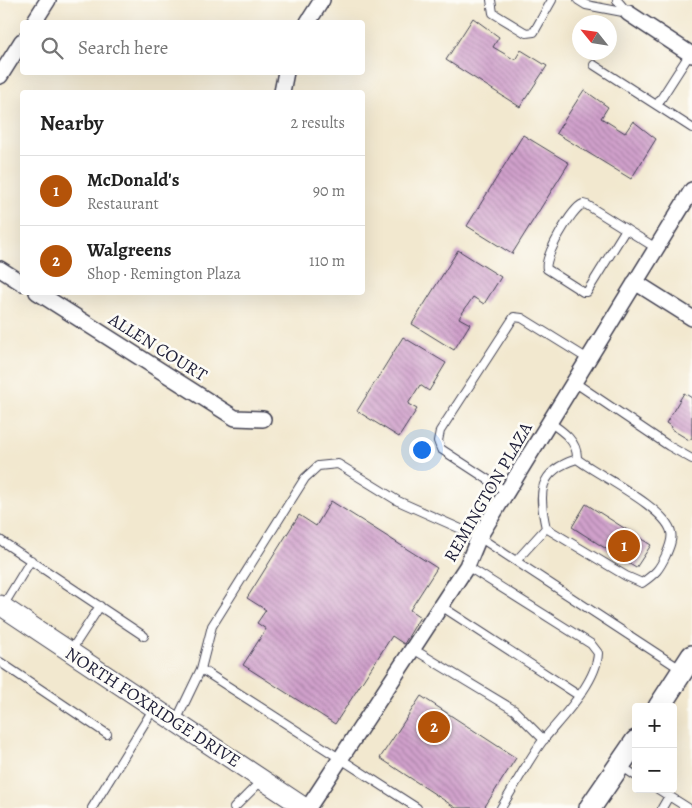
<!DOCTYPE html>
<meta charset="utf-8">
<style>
:root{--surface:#fff;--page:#f2f2f2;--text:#222;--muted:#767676;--line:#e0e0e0;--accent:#b45309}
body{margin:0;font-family:Alegreya,serif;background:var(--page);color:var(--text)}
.controls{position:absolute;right:15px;bottom:15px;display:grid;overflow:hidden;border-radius:5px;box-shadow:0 5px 20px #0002}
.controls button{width:45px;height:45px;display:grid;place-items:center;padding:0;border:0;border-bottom:1px solid var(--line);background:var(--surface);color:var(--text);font:25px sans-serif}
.compass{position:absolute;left:572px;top:15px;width:45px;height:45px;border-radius:50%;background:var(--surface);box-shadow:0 5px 20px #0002;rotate:300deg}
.you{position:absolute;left:421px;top:449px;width:18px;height:18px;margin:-12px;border:4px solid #fff;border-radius:50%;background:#1a73e8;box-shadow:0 0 0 8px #1a73e833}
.badge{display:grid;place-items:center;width:32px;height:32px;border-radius:50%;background:var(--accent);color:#fff;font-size:16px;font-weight:700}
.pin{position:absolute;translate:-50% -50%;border:2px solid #fff;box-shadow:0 1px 5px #0006}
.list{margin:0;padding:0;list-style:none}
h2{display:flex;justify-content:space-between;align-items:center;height:65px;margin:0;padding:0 20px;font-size:21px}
h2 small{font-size:16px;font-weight:400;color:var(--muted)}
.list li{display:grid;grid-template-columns:32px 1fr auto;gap:15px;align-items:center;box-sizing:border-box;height:70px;padding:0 20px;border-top:1px solid var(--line)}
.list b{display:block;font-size:19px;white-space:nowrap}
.list p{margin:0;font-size:16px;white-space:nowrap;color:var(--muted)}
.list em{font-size:16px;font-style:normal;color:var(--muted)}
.icon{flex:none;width:28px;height:28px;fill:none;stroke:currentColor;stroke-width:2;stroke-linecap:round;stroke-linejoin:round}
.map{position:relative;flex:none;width:692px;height:808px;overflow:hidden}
.search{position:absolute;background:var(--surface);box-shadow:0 5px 20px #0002;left:20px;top:20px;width:345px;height:55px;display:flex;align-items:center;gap:12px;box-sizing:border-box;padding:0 18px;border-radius:5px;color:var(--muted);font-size:19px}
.panel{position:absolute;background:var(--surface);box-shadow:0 5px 20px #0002;left:20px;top:90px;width:345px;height:205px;border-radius:5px}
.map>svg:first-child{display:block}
</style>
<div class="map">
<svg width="692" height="808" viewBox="0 0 692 808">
<defs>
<pattern id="building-back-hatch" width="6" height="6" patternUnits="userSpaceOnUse" patternTransform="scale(1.25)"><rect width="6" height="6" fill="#d0a0cb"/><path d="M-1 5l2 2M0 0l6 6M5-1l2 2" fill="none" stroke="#a882a6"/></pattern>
</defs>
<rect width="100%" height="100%" fill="#fdfcf7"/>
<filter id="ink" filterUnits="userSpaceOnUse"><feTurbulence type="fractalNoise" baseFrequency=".02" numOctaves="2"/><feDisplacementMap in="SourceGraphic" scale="10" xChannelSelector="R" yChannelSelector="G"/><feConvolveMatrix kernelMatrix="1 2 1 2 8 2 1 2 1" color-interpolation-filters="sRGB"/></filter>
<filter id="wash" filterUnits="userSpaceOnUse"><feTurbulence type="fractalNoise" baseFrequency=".0096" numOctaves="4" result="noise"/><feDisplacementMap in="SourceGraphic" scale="20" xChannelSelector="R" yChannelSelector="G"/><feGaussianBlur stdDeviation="1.12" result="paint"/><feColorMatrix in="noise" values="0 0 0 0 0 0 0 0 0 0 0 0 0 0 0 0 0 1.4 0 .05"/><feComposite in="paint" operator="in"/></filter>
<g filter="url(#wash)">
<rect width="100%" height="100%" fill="#f2e8cf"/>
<g id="blocks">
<path fill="url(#building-back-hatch)" d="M473,18L499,37L493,47L515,60L521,50L547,66L520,107L446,60Z
M584,90L608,107L601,118L625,133L633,121L656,139L631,179L556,133Z
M523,135L569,163L512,254L467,226Z
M458,250L501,277L484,304L473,297L459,318L470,324L454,350L412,324Z
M403,337L446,363L429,391L420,385L408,404L417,409L399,437L357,411Z
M684,393L692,398V438L689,440L671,429L672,427L666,423Z
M331,501L437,568L410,610L420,617L404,644L392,636L335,724L243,665L266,629L257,623L266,610L247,598L299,515L316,526Z
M586,504L651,545L636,568L572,527Z
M421,696L516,758L484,808H456L380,758Z"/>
</g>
</g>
<g filter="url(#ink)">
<use href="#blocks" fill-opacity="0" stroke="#414051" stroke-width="1"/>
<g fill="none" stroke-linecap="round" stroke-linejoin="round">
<defs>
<path id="service" d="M491,0L493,13L526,33L534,32L552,0
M578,0L586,5L628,13
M617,0L628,13
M594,65L692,128
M657,105L691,52
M626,229L587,292H583L547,269C543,258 572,208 583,204L587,205L656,248
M574,382L669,446L692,459
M549,422C563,431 578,442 577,459
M577,459C598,475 666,508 671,532C673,539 669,548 666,555C659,570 656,573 642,583L626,576L546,528C538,493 538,471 577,459Z
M507,492L441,449L438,441L440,431L514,317L522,318L588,359
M0,540L144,636
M516,561L546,528
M467,566L591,644L598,653C597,682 562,717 544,739C528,760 515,786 501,808
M3,606L31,560
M441,606L578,695
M413,649L514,710L544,740
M70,652L100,606
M0,662L107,734
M201,669L417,808
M176,721L201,669L212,626L305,478L318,466L338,464L398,501L479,537L682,670
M621,766L636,776
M658,789L688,808
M92,808L154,708
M234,808L262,780
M662,808L669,796"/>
<path id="minor" d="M628,13L692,55
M34,22L48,0
M308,22L322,0
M0,76L22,41
M282,92L286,72
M0,269L22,283
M635,282L692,318
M37,292L235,418L263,419
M308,808L467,566L479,537L692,190"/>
<path id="tertiary" d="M0,605L305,808"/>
<path id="secondary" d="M659,707L692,656
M590,808L636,741"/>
</defs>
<use href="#service" stroke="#414051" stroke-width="10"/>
<use href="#minor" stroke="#414051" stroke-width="18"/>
<use href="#tertiary" stroke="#414051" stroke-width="21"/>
<use href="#secondary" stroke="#414051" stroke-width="24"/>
<use href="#service" stroke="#fff" stroke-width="8"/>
<use href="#minor" stroke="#fff" stroke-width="15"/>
<use href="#tertiary" stroke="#fff" stroke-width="19"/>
<use href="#secondary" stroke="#fff" stroke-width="21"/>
</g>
</g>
<g text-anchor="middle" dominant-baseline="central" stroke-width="5" stroke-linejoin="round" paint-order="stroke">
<g font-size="18" fill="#22223b" stroke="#fdfcf7">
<text transform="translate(158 347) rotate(32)">ALLEN COURT</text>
<text transform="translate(488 492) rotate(-60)">REMINGTON PLAZA</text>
<text transform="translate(153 707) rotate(33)">NORTH FOXRIDGE DRIVE</text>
</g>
</g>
</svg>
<div class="controls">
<button>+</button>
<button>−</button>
</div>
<svg class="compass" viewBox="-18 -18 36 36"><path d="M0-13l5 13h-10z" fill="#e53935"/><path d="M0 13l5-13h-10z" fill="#767676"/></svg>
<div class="you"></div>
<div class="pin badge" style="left:624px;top:546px">1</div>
<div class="pin badge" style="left:434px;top:727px">2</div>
<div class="search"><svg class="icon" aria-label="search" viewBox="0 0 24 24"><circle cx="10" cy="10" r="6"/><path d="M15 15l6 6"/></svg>Search here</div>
<section class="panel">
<h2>Nearby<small>2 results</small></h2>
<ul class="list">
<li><span class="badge">1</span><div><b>McDonald's</b><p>Restaurant</p></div><em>90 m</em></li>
<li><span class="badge">2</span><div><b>Walgreens</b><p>Shop · Remington Plaza</p></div><em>110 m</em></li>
</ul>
</section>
</div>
